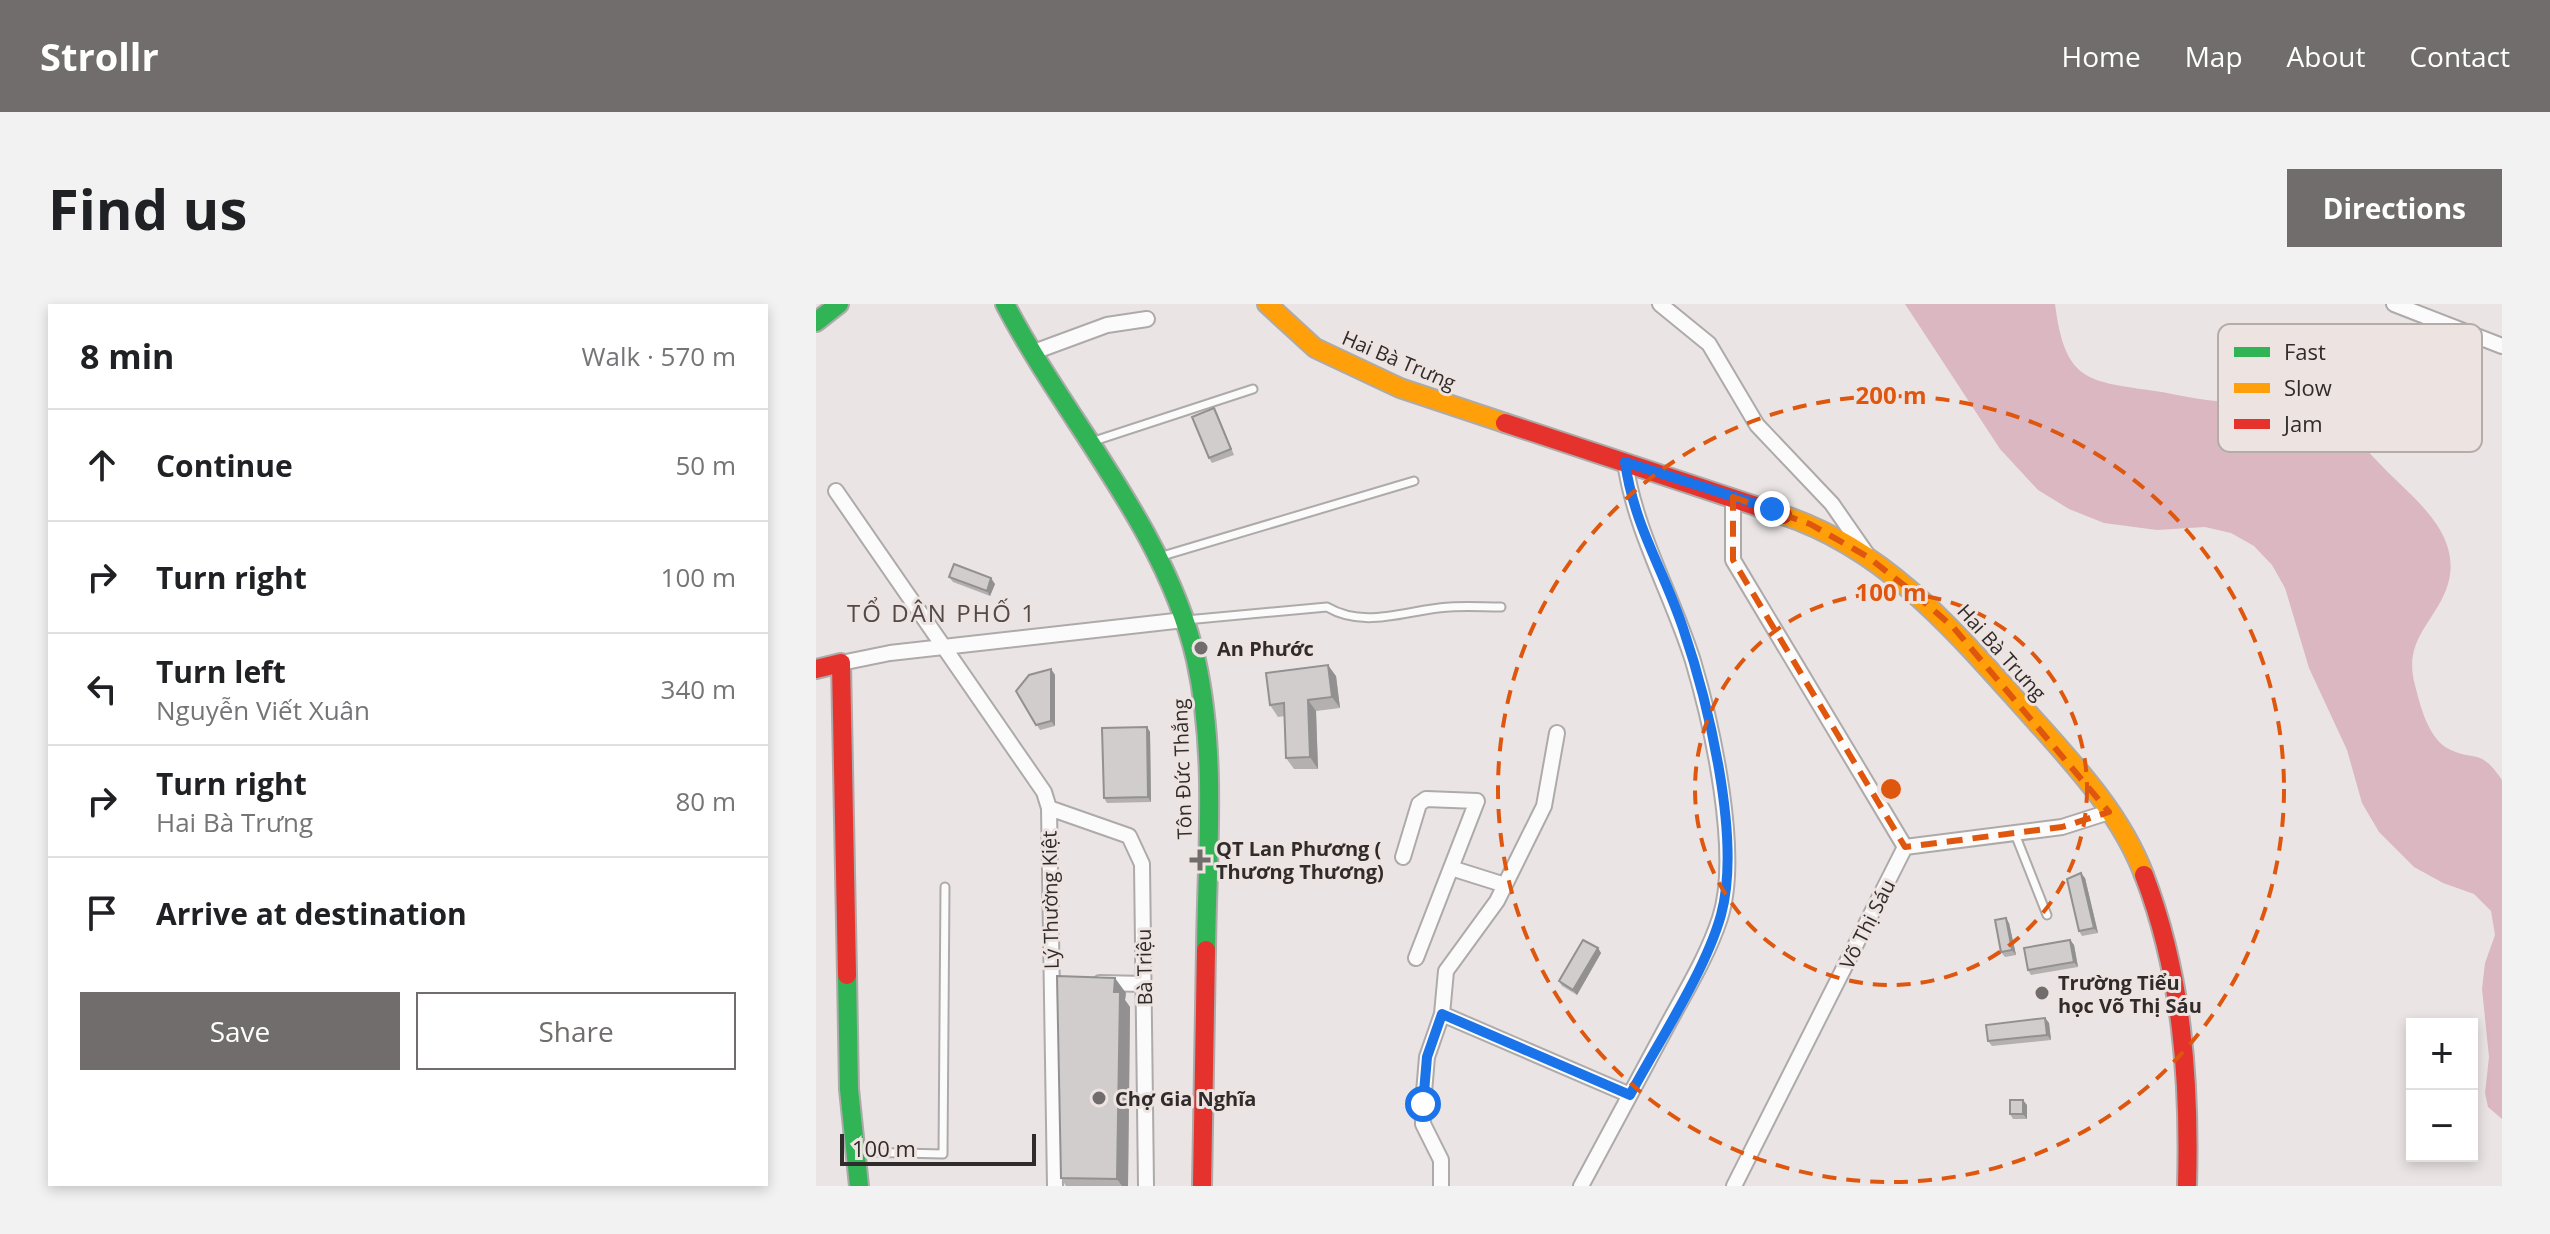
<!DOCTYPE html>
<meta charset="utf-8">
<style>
:root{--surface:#fff;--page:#f2f2f2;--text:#202124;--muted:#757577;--line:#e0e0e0;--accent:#716d6c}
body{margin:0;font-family:"Open Sans",sans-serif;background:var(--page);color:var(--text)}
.controls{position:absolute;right:24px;bottom:24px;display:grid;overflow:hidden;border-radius:0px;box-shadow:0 4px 12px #0003}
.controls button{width:72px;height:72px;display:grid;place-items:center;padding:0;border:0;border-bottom:2px solid var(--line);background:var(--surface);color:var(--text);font:40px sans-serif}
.scale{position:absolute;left:24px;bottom:20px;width:196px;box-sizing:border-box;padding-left:8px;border:4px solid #302c2b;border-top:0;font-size:22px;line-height:28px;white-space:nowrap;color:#302c2b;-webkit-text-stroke:6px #ede3e1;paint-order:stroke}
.stop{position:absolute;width:24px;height:24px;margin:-18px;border:6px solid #1a73e8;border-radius:50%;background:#fff}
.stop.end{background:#1a73e8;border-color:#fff;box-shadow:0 2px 8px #0008}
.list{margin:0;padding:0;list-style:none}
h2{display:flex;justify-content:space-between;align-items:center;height:104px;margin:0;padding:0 32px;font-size:34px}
h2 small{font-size:26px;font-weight:400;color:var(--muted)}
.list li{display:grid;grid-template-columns:52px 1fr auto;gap:24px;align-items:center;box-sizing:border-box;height:112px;padding:0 32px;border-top:2px solid var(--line)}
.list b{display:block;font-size:30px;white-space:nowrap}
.list p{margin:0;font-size:26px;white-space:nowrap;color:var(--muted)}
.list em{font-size:26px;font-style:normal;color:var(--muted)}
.actions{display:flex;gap:16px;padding:24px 32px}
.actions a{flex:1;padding:18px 0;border:2px solid var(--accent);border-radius:0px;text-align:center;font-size:28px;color:var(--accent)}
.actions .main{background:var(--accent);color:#fff}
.icon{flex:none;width:44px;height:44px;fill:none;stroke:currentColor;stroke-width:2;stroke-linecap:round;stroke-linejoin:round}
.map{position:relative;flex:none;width:1686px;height:882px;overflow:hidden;border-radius:0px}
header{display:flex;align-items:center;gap:48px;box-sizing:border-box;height:112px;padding:0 40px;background:var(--accent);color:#fff}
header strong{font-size:38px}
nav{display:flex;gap:44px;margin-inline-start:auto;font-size:28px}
.intro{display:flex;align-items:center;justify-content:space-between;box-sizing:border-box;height:192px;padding:0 48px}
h1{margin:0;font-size:56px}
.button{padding:20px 36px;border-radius:0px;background:var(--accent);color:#fff;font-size:28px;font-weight:700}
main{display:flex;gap:48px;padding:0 48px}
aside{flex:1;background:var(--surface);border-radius:0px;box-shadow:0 4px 12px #0003}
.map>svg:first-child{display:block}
</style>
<header>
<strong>Strollr</strong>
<nav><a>Home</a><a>Map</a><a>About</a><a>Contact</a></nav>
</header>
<div class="intro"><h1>Find us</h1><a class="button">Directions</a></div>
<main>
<aside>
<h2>8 min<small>Walk · 570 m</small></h2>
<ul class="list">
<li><svg class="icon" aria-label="ahead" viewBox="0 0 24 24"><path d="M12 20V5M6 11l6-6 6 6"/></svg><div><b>Continue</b></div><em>50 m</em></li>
<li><svg class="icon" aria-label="right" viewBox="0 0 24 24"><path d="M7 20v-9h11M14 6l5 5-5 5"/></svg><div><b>Turn right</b></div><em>100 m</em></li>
<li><svg class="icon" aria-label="left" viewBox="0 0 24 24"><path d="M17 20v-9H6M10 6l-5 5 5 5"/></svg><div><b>Turn left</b><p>Nguyễn Viết Xuân</p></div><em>340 m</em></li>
<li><svg class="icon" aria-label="right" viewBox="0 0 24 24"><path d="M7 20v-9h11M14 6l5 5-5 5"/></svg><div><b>Turn right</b><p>Hai Bà Trưng</p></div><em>80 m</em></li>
<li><svg class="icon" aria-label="arrive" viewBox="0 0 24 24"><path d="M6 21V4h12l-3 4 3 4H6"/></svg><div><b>Arrive at destination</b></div></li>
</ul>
<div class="actions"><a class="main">Save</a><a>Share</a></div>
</aside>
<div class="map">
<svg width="1686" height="882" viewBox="0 0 1686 882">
<rect width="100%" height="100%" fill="#eae5e4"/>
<path fill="#dbb7c2" d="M1089,0H1239C1249,78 1271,77 1339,87C1365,91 1390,98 1417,98C1451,99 1481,91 1512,110C1533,123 1547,143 1564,160C1596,194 1651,231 1630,286C1616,321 1587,337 1599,381C1604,401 1612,433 1631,444C1659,459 1663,442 1686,476V815L1672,803L1669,789L1673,753L1666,685L1669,659L1679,631L1675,607L1658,590L1627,579L1598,563L1563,528L1546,499L1531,446L1493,364L1469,284L1456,261L1438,242L1415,229L1389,223L1341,226L1288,219L1253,205L1222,186L1184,145Z"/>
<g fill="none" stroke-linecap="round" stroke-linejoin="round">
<defs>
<path id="lane" d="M272,139L437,85
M343,253L598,177
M370,316L511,303C550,326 592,305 634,303C651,302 668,303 685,303
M1199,530L1231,611
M43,848L127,850L129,583"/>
<path id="street" d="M844,0L893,40L941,121L1016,200L1050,249
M1578,0L1686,42
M215,49L291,21L331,15
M20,187L228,488L233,504L239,882
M917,193V256L1089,543
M25,359L74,349L368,316
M233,504L313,532L326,560L330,882
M587,553L603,500L610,495L661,497L600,654
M635,564L689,581
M284,679L328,680
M626,710L814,791
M625,882V856L607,820V800L611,753L626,710L630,667L681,597L728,502L741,429
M765,882C794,829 822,775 851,722C870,687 892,651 904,614C925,550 896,421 877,357C856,290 819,228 809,158
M918,882L1089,543L1246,523L1293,508"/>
<path id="fast" d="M189,0C250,117 350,225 380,356C401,451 391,549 390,646
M0,18L23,0
M31,671L33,785L43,882"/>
<path id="slow" d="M451,0L499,44L584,84L689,119
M967,211C1073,246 1143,332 1215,412C1258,460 1305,510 1328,571"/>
<path id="jam" d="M689,119L967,211
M0,365L25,359L31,671
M1328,571C1366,670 1374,776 1371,882
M386,882L390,646"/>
</defs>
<use href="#lane" stroke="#aeaaaa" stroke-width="11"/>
<use href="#street" stroke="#aeaaaa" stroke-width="18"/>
<use href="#fast" stroke="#aeaaaa" stroke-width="22"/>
<use href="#slow" stroke="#aeaaaa" stroke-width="22"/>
<use href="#jam" stroke="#aeaaaa" stroke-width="22"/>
<use href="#lane" stroke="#fcfbfb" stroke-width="7"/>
<use href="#street" stroke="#fcfbfb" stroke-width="14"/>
<use href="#fast" stroke="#30b455" stroke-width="18"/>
<use href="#slow" stroke="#ff9f0a" stroke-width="18"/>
<use href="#jam" stroke="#e5322d" stroke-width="18"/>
</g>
<path fill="#b4b0b0" d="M401,109L418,151L396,159L393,154Z
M133,273L179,280L174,292L137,278Z
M235,365L239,371V422L224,426L200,387Z
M520,372L524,404L500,407L502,465H478L470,454L469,412L462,413L454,401Z
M331,423L334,428L335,498L291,499L288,494Z
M1269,574L1282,629L1266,632L1263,627Z
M1193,619L1200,651L1189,653L1185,648Z
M1254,636L1258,641L1262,663L1215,671L1212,666Z
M782,644L785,649L761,691L746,682L743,677Z
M310,689L309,696L314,703L312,882H250L245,874Z
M1229,714L1233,719L1235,736L1176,742L1172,737Z
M1211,801V815H1197L1194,810Z"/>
<path fill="#929090" d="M175,274L179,280L174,292L171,287Z
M512,361L520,372L524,404L516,393Z
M235,365L239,371V422L235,417Z
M492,396L500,407L502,465L494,453Z
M331,423L334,428L335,498L332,493Z
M1265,569L1269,574L1282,629L1278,624Z
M1190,614L1193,619L1200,651L1196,646Z
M1254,636L1258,641L1262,663L1258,658Z
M782,644L785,649L761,691L757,686Z
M299,674L310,689L309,696L314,703L312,882H306L301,875L298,688Z
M1229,714L1233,719L1235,736L1231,731Z
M1207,796L1211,801V815L1207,810Z"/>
<path fill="#d1cdcd" stroke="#929090" stroke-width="2" d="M398,104L415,145L393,154L376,113Z
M138,260L175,274L171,287L133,273Z
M512,361L516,393L492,396L494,453L470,454L468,399L454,401L450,369Z
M235,365V417L220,421L200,387L213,371Z
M331,423L332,493L288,494L286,424Z
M1265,569L1278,624L1263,627L1251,575Z
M1190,614L1196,646L1185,648L1179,616Z
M767,636L782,644L757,686L743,677Z
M1254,636L1258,658L1212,666L1208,644Z
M241,672L299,674L298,688H304L301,875L245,874Z
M1229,714L1231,731L1172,737L1170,721Z
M1194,796H1207V810H1194Z"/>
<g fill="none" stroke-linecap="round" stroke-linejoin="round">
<path stroke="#1a73e8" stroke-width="10" d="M607,800L611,753L626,710L814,791C843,737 889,668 905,611C926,535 892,398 867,324C847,264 818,222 809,158L956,205"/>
</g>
<path fill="none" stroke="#df570e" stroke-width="6" stroke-dasharray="16 10" stroke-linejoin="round" d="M917,193L994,220L1052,253L1099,290L1137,323L1293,508L1246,523L1089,543L917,256Z"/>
<g fill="none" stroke="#df570e" stroke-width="4" stroke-dasharray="14 10">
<circle cx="1075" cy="485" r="196"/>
<circle cx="1075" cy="485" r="393"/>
</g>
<g fill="#716d6c" stroke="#ede3e1" stroke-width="3">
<circle cx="385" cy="344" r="8"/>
<path d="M380 544h8v8h8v8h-8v8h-8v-8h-8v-8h8z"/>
<circle cx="1226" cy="689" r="8"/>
<circle cx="283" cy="794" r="8"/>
</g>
<g text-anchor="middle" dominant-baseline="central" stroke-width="6" stroke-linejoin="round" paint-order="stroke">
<g font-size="20" fill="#302c2b" stroke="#ede3e1">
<text transform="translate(583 56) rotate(23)">Hai Bà Trưng</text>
<text transform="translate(1186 348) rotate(48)">Hai Bà Trưng</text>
<text transform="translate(366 465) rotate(-92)">Tôn Đức Thắng</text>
<text transform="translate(234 596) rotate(-91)">Lý Thường Kiệt</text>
<text transform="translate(1051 620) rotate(-63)">Võ Thị Sáu</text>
<text transform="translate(328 663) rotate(-91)">Bà Triệu</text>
</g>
<g font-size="20" font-weight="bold" fill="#302c2b" stroke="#ede3e1" text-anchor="start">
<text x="401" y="344">An Phước</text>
<text x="400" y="544">QT Lan Phương (<tspan x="400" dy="23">Thương Thương)</tspan></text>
<text x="1242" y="678">Trường Tiểu<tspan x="1242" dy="23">học Võ Thị Sáu</tspan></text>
<text x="299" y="794">Chợ Gia Nghĩa</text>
</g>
<g font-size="24" letter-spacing="2" fill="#524a48" stroke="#ede3e1">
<text x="126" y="308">TỔ DÂN PHỐ 1</text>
</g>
</g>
<rect x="1402" y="20" width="264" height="128" rx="12" fill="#ede3e1" stroke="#b4acaa" stroke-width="2"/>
<rect x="1418" y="43" width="36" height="10" fill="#30b455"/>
<rect x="1418" y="79" width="36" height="10" fill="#ff9f0a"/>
<rect x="1418" y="115" width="36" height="10" fill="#e5322d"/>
<g font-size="22" fill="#302c2b">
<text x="1468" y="56">Fast</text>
<text x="1468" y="92">Slow</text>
<text x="1468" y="128">Jam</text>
</g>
<circle cx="1075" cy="485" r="12" fill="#df570e" stroke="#ede3e1" stroke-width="4"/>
<g font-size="24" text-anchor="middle" font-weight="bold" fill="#df570e" stroke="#ede3e1" stroke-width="6" stroke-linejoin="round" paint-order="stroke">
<text x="1075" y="100">200 m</text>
<text x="1075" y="297">100 m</text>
</g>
</svg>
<div class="controls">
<button>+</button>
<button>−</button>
</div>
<div class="scale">100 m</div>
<div class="stop" style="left:607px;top:800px"></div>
<div class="stop end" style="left:956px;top:205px"></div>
</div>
</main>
